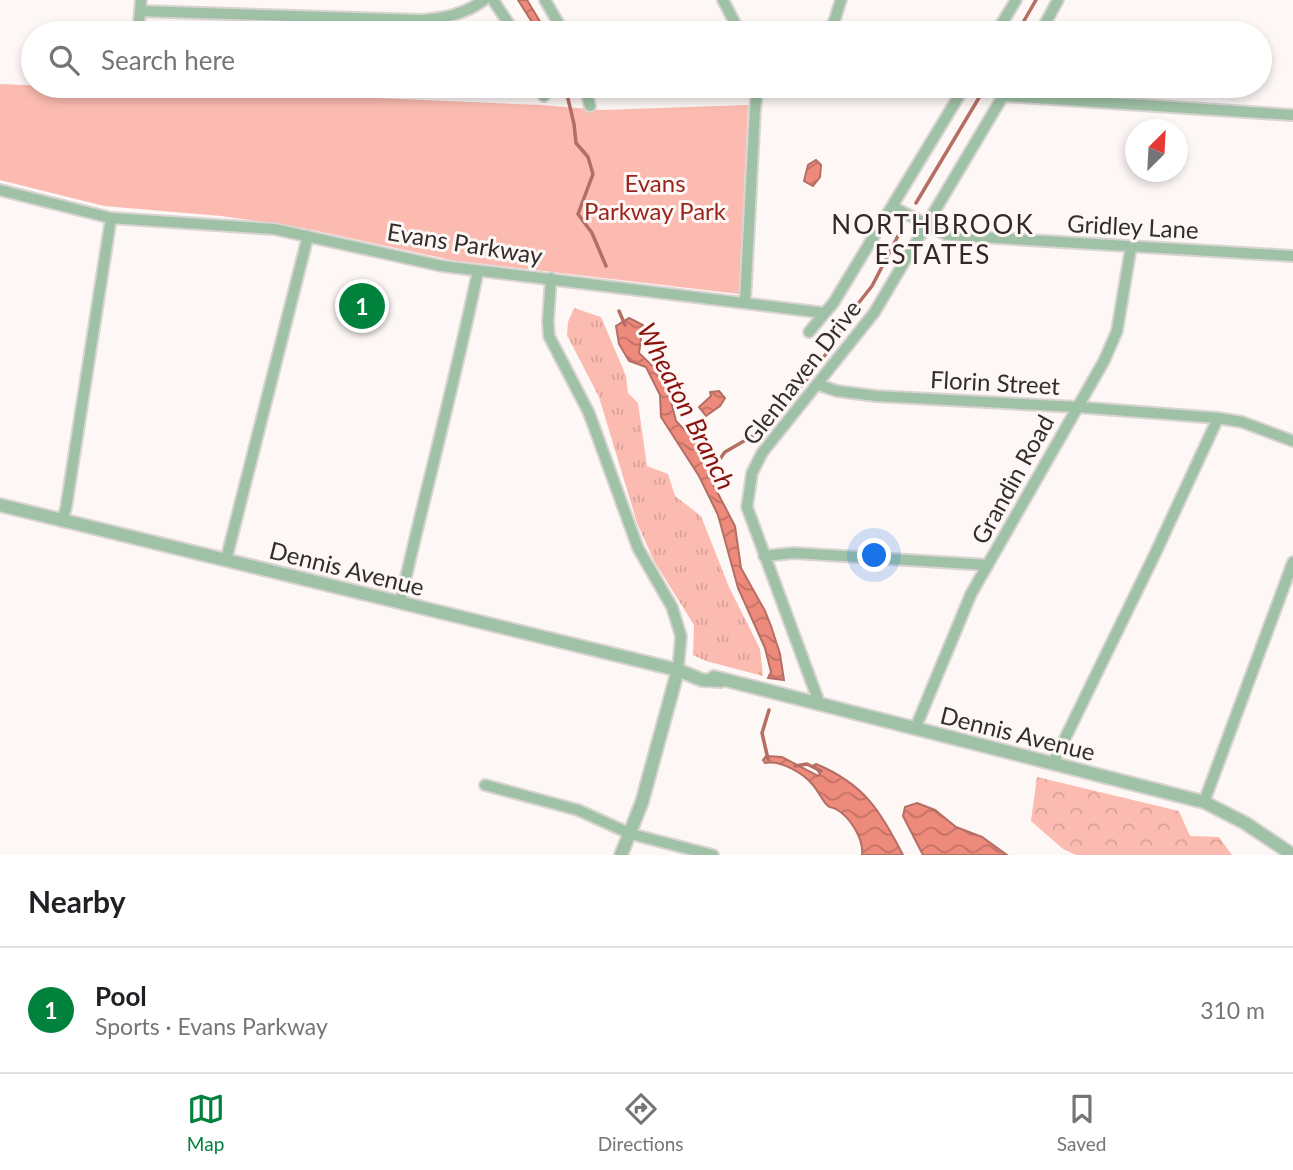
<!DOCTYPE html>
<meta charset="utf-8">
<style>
:root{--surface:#fff;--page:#f2f2f2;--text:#202124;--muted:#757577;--line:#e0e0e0;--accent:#00823c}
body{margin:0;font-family:Lato,sans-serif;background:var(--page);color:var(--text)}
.compass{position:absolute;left:1125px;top:119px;width:63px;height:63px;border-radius:50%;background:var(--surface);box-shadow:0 4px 10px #0003;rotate:24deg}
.you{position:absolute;left:875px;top:556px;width:24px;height:24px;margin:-18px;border:5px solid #fff;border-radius:50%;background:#1a73e8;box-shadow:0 0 0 10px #1a73e833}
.badge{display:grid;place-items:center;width:46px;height:46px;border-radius:50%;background:var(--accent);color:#fff;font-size:23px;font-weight:700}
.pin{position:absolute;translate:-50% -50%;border:4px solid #fff;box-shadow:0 2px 7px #0006}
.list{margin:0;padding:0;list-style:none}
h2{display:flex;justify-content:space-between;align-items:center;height:91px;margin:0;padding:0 28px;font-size:30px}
h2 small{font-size:23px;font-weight:400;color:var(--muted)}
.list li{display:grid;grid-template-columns:46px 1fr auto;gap:21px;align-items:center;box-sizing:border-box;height:126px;padding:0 28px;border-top:2px solid var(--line)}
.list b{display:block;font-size:26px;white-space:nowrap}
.list p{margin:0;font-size:23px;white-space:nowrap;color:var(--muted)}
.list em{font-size:23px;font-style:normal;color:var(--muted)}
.icon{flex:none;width:38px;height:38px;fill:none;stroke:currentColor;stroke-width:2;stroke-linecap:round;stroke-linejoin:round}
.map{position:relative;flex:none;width:1293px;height:855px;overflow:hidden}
.search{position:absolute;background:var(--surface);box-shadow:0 4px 10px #0003;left:21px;right:21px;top:21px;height:77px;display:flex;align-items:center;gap:18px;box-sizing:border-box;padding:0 24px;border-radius:38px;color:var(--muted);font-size:26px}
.sheet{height:217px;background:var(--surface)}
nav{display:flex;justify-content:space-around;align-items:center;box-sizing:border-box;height:98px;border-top:2px solid var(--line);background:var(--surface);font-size:19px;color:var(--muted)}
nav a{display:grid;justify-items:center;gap:4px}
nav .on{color:var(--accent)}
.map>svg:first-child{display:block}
</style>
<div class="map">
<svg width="1293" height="855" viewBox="0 0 1293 855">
<defs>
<pattern id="grass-tufts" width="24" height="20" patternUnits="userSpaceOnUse" patternTransform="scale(1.75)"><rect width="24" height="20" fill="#fcbbb1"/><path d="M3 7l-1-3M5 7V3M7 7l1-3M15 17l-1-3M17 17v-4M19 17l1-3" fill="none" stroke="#d8a199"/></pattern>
<pattern id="forest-crowns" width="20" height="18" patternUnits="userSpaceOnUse" patternTransform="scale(1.75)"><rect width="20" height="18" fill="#fcbbb1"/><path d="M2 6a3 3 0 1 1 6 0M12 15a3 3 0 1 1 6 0" fill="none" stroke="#d8a199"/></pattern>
<pattern id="water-waves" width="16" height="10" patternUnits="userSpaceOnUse" patternTransform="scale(1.75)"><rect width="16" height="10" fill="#ed8a7b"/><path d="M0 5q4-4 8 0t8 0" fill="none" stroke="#c17165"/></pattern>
</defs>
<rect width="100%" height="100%" fill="#fdf7f6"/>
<path fill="url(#grass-tufts)" d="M574,308L601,317L626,376L628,393L638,403L647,466L668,474L675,496L701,516L729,587L760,649L763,676L706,661L693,655L694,625L654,561L637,523L599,397L567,335L568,322Z"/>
<path fill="url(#forest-crowns)" d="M1037,777L1179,811L1190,836L1219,837L1232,855H1076L1063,849L1031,821Z"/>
<path fill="#fcbbb1" d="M0,84L254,95L284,94L540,105L602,110L748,105L739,294L451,260L303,228L221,216L104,206L0,180Z"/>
<path fill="url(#water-waves)" stroke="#b56e64" stroke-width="2" d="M518,0H527L547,33H539Z
M816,160L821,165L820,177L813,186L804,181L808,165Z
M355,297L374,303L369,316L351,310Z
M629,318L643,325L639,353L665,378L676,421L694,440L708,463L714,486L735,526L741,568L765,611L771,626L780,654L784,680L768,678L771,672L765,648L738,588L718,515L699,476L661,417L660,395L646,367L629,361L619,344L616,326Z
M719,391L725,398L720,406L706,416L699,407L711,396L710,392Z
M766,756L782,757L818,776L820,774L814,765L816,764C864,784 880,810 903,855H862C864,839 850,817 836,809C828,805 832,810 826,804C821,798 818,791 813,785C803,773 781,760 765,763L763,760Z
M917,803L935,810L956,827L982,837L1007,855H923L903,816L905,807Z"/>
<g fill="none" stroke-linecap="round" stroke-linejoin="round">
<path stroke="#b56e64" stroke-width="3.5" d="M1017,33L1036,0
M565,86L574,124L576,143L588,157L593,174L578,214L592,233L606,266
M916,203L986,86
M619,311L625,325
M708,475L725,452L770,426L794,396L832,346L853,310L872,286L899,234
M768,759L762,733L769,710
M795,766L807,764L821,771"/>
<defs>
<path id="minor" d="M493,0L515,33
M545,0L564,33
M723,0L740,33
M140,11L422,20C445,18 465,14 484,0
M138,33L141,0
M826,33L834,22L841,0
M996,33L1016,0
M1040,33L1058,0
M541,86L544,96
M585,86L590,106
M1003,96L1293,115
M0,190L111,218L274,229L442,266L825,313
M893,207L947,235L1293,256
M551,278L548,321L549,336L589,413L638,548L672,607L681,636L678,670
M745,302L755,109L758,86
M809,332L834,302L965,86
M819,385L837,391L876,396L1077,407L1218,418L1242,422L1293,441
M62,521L66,508L111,218
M764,556L794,553L988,565
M226,560L308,236
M400,603C425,492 455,382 478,271
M820,705L747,507L752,473L762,453L874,313L1009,86
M915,729L971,594L1104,361L1117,331L1131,247
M1053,763L1155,554L1218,418
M485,785L578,810L631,834L713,855
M1204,802L1293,562"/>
<path id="tertiary" d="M0,505L678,670L702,680L721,681
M714,677L1204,802L1245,823L1293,855
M621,855L642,802L678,670"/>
</defs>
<use href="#minor" stroke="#d9d3d2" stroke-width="14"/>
<use href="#tertiary" stroke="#d9d3d2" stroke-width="16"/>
<use href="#minor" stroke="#9fc2a6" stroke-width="10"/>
<use href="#tertiary" stroke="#9fc2a6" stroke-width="12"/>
</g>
<g text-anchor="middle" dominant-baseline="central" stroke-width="6" stroke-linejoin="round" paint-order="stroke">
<g font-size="24" fill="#9a251c" stroke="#fdf7f6">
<text x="655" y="182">Evans<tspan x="655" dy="28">Parkway Park</tspan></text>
</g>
<g font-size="24" fill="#332e2d" stroke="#fdf7f6">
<text transform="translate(1133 226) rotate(3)">Gridley Lane</text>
<text transform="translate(465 243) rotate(9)">Evans Parkway</text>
<text transform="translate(801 372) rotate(-52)">Glenhaven Drive</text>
<text transform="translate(995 382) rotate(3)">Florin Street</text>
<text transform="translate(1012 479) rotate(-61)">Grandin Road</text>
<text transform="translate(347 568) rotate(14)">Dennis Avenue</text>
<text transform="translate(1018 733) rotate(14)">Dennis Avenue</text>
</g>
<g font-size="26" letter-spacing="2" fill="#332827" stroke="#fdf7f6">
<text x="933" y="224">NORTHBROOK<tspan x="933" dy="30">ESTATES</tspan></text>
</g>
<g font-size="26" font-style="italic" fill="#8a120c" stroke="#fdf7f6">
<text transform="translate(687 406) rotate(63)">Wheaton Branch</text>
</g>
</g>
</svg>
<svg class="compass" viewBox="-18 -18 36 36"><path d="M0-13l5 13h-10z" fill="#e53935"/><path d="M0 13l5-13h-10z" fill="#757577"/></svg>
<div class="you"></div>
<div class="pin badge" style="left:362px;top:306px">1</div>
<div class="search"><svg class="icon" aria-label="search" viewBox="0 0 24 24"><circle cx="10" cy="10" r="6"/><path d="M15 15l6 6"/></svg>Search here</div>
</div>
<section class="sheet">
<h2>Nearby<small></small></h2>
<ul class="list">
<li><span class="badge">1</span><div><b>Pool</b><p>Sports · Evans Parkway</p></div><em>310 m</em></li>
</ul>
</section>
<nav>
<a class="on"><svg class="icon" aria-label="map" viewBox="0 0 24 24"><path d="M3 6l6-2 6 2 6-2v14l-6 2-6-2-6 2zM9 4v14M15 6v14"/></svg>Map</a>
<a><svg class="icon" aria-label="directions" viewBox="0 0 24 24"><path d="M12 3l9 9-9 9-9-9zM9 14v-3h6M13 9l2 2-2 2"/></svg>Directions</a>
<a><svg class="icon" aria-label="saved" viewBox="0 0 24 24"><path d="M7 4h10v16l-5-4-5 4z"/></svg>Saved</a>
</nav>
